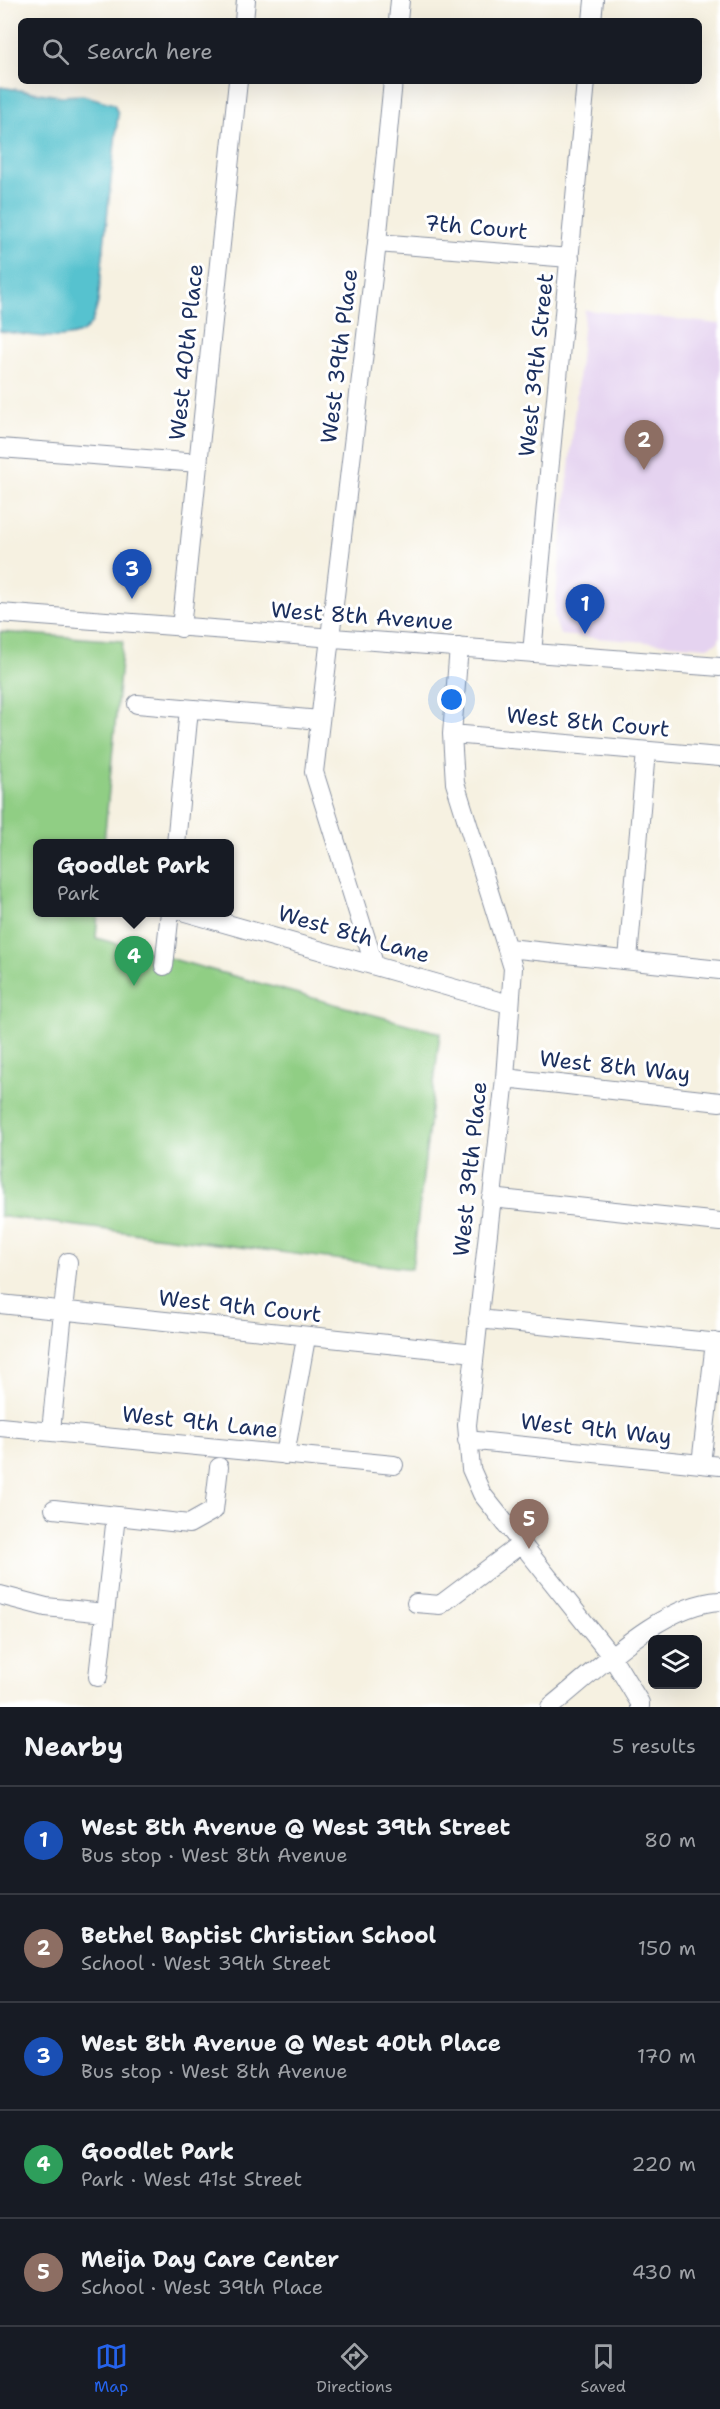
<!DOCTYPE html>
<meta charset="utf-8">
<style>
:root{--surface:#171b24;--page:#242831;--text:#f1f3f6;--muted:#9ea1a6;--line:#363941;--accent:#2563eb}
body{margin:0;font-family:"Shantell Sans",sans-serif;background:var(--page);color:var(--text)}
.controls{position:absolute;right:18px;bottom:18px;display:grid;overflow:hidden;border-radius:9px;box-shadow:0 6px 24px #0002}
.controls button{width:54px;height:54px;display:grid;place-items:center;padding:0;border:0;border-bottom:2px solid var(--line);background:var(--surface);color:var(--text);font:30px sans-serif}
.you{position:absolute;left:452px;top:700px;width:21px;height:21px;margin:-15px;border:4px solid #fff;border-radius:50%;background:#1a73e8;box-shadow:0 0 0 9px #1a73e833}
.badge{display:grid;place-items:center;width:39px;height:39px;border-radius:50%;background:var(--accent);color:#fff;font-size:20px;font-weight:700}
.pin{position:absolute;translate:-50% -50px;filter:drop-shadow(0 2px 3px #0008)}
.pin::after{content:'';position:absolute;top:32px;width:21px;height:18px;background:inherit;clip-path:polygon(0 0,100% 0,50% 100%)}
.popup{position:absolute;left:33px;top:839px;width:201px;height:78px;box-sizing:border-box;display:grid;place-content:center;border-radius:9px;background:var(--surface);filter:drop-shadow(0 2px 4px #0005);font-size:20px;white-space:nowrap;color:var(--muted)}
.popup b{font-size:22px;color:var(--text)}
.popup::after{content:'';position:absolute;left:50%;top:100%;margin-left:-12px;border:12px solid transparent;border-top-color:var(--surface)}
.list{margin:0;padding:0;list-style:none}
h2{display:flex;justify-content:space-between;align-items:center;height:78px;margin:0;padding:0 24px;font-size:26px}
h2 small{font-size:20px;font-weight:400;color:var(--muted)}
.list li{display:grid;grid-template-columns:39px 1fr auto;gap:18px;align-items:center;box-sizing:border-box;height:108px;padding:0 24px;border-top:2px solid var(--line)}
.list b{display:block;font-size:22px;white-space:nowrap}
.list p{margin:0;font-size:20px;white-space:nowrap;color:var(--muted)}
.list em{font-size:20px;font-style:normal;color:var(--muted)}
.icon{flex:none;width:33px;height:33px;fill:none;stroke:currentColor;stroke-width:2;stroke-linecap:round;stroke-linejoin:round}
.map{position:relative;flex:none;width:720px;height:1707px;overflow:hidden}
.search{position:absolute;background:var(--surface);box-shadow:0 6px 24px #0002;left:18px;right:18px;top:18px;height:66px;display:flex;align-items:center;gap:15px;box-sizing:border-box;padding:0 21px;border-radius:9px;color:var(--muted);font-size:22px}
.sheet{height:618px;background:var(--surface)}
nav{display:flex;justify-content:space-around;align-items:center;box-sizing:border-box;height:84px;border-top:2px solid var(--line);background:var(--surface);font-size:16px;color:var(--muted)}
nav a{display:grid;justify-items:center;gap:3px}
nav .on{color:var(--accent)}
.map>svg:first-child{display:block}
</style>
<div class="map">
<svg width="720" height="1707" viewBox="0 0 720 1707">
<rect width="100%" height="100%" fill="#fff"/>
<filter id="ink" filterUnits="userSpaceOnUse"><feTurbulence type="fractalNoise" baseFrequency=".0167" numOctaves="2"/><feDisplacementMap in="SourceGraphic" scale="12" xChannelSelector="R" yChannelSelector="G"/><feConvolveMatrix kernelMatrix="1 2 1 2 8 2 1 2 1" color-interpolation-filters="sRGB"/></filter>
<filter id="wash" filterUnits="userSpaceOnUse"><feTurbulence type="fractalNoise" baseFrequency=".008" numOctaves="4" result="noise"/><feDisplacementMap in="SourceGraphic" scale="24" xChannelSelector="R" yChannelSelector="G"/><feGaussianBlur stdDeviation="1.35" result="paint"/><feColorMatrix in="noise" values="0 0 0 0 0 0 0 0 0 0 0 0 0 0 0 0 0 1.4 0 .05"/><feComposite in="paint" operator="in"/></filter>
<g filter="url(#wash)">
<rect width="100%" height="100%" fill="#f6f1e1"/>
<path fill="#e5d3f0" d="M585,310L720,324V636L718,642L707,647L560,635L554,617Z"/>
<path fill="#90ce84" stroke="#567e71" stroke-width="1.5" d="M0,632L123,641L104,843L38,844V912L98,913L96,938L440,1033L412,1269L0,1216Z"/>
<path fill="#56c2cf" stroke="#387896" stroke-width="1.5" d="M0,87L60,96L83,95L114,104L118,114L98,303C96,311 94,319 90,325C76,346 22,334 0,331Z"/>
</g>
<g filter="url(#ink)">
<g fill="none" stroke-linecap="round" stroke-linejoin="round">
<defs>
<path id="minor" d="M244,21L246,0
M398,21L400,0
M592,21L594,0
M377,243L570,258
M0,448L199,463
M0,613L720,667
M181,628L238,81
M459,647L452,734L455,783L513,968L505,1078L467,1425L471,1469L482,1494L612,1657L640,1703V1707
M532,653L586,81
M137,704L320,720
M452,734L720,757
M176,844L189,709
M185,912L509,1004
M508,948L720,970
M628,959L646,751
M374,964L314,772L377,243L393,81
M164,966L170,912
M505,1078L720,1102
M491,1198L720,1222
M0,1304L475,1353
M478,1319L720,1343
M0,1427L394,1465
M51,1431L68,1262
M467,1440L720,1466
M285,1455L306,1338
M701,1464L715,1342
M54,1509L189,1524L214,1510L219,1467
M0,1595L46,1607L105,1613
M416,1603L440,1605L521,1544
M98,1677L116,1516
M550,1707C596,1671 660,1604 720,1601"/>
</defs>
<use href="#minor" stroke="#8890a0" stroke-width="20"/>
<use href="#minor" stroke="#fff" stroke-width="18"/>
</g>
</g>
<g text-anchor="middle" dominant-baseline="central" stroke-width="6" stroke-linejoin="round" paint-order="stroke">
<g font-size="22" fill="#1b2f5e" stroke="#fff">
<text transform="translate(476 227) rotate(5)">7th Court</text>
<text transform="translate(186 352) rotate(-84)">West 40th Place</text>
<text transform="translate(339 356) rotate(-83)">West 39th Place</text>
<text transform="translate(536 365) rotate(-84)">West 39th Street</text>
<text transform="translate(362 616) rotate(4)">West 8th Avenue</text>
<text transform="translate(588 722) rotate(5)">West 8th Court</text>
<text transform="translate(354 934) rotate(16)">West 8th Lane</text>
<text transform="translate(615 1066) rotate(6)">West 8th Way</text>
<text transform="translate(470 1169) rotate(-84)">West 39th Place</text>
<text transform="translate(240 1306) rotate(6)">West 9th Court</text>
<text transform="translate(200 1422) rotate(6)">West 9th Lane</text>
<text transform="translate(596 1429) rotate(6)">West 9th Way</text>
</g>
</g>
</svg>
<div class="controls">
<button><svg class="icon" aria-label="layers" viewBox="0 0 24 24"><path d="M12 4l9 5-9 5-9-5zM3 14l9 5 9-5"/></svg></button>
</div>
<div class="you"></div>
<div class="pin badge" style="left:585px;top:634px;background:#1a4fb4">1</div>
<div class="pin badge" style="left:644px;top:470px;background:#8d6e63">2</div>
<div class="pin badge" style="left:132px;top:599px;background:#1a4fb4">3</div>
<div class="pin badge" style="left:134px;top:986px;background:#2e9e5b">4</div>
<div class="popup"><b>Goodlet Park</b>Park</div>
<div class="pin badge" style="left:529px;top:1549px;background:#8d6e63">5</div>
<div class="search"><svg class="icon" aria-label="search" viewBox="0 0 24 24"><circle cx="10" cy="10" r="6"/><path d="M15 15l6 6"/></svg>Search here</div>
</div>
<section class="sheet">
<h2>Nearby<small>5 results</small></h2>
<ul class="list">
<li><span class="badge" style="background:#1a4fb4">1</span><div><b>West 8th Avenue @ West 39th Street</b><p>Bus stop · West 8th Avenue</p></div><em>80 m</em></li>
<li><span class="badge" style="background:#8d6e63">2</span><div><b>Bethel Baptist Christian School</b><p>School · West 39th Street</p></div><em>150 m</em></li>
<li><span class="badge" style="background:#1a4fb4">3</span><div><b>West 8th Avenue @ West 40th Place</b><p>Bus stop · West 8th Avenue</p></div><em>170 m</em></li>
<li><span class="badge" style="background:#2e9e5b">4</span><div><b>Goodlet Park</b><p>Park · West 41st Street</p></div><em>220 m</em></li>
<li><span class="badge" style="background:#8d6e63">5</span><div><b>Meija Day Care Center</b><p>School · West 39th Place</p></div><em>430 m</em></li>
</ul>
</section>
<nav>
<a class="on"><svg class="icon" aria-label="map" viewBox="0 0 24 24"><path d="M3 6l6-2 6 2 6-2v14l-6 2-6-2-6 2zM9 4v14M15 6v14"/></svg>Map</a>
<a><svg class="icon" aria-label="directions" viewBox="0 0 24 24"><path d="M12 3l9 9-9 9-9-9zM9 14v-3h6M13 9l2 2-2 2"/></svg>Directions</a>
<a><svg class="icon" aria-label="saved" viewBox="0 0 24 24"><path d="M7 4h10v16l-5-4-5 4z"/></svg>Saved</a>
</nav>
